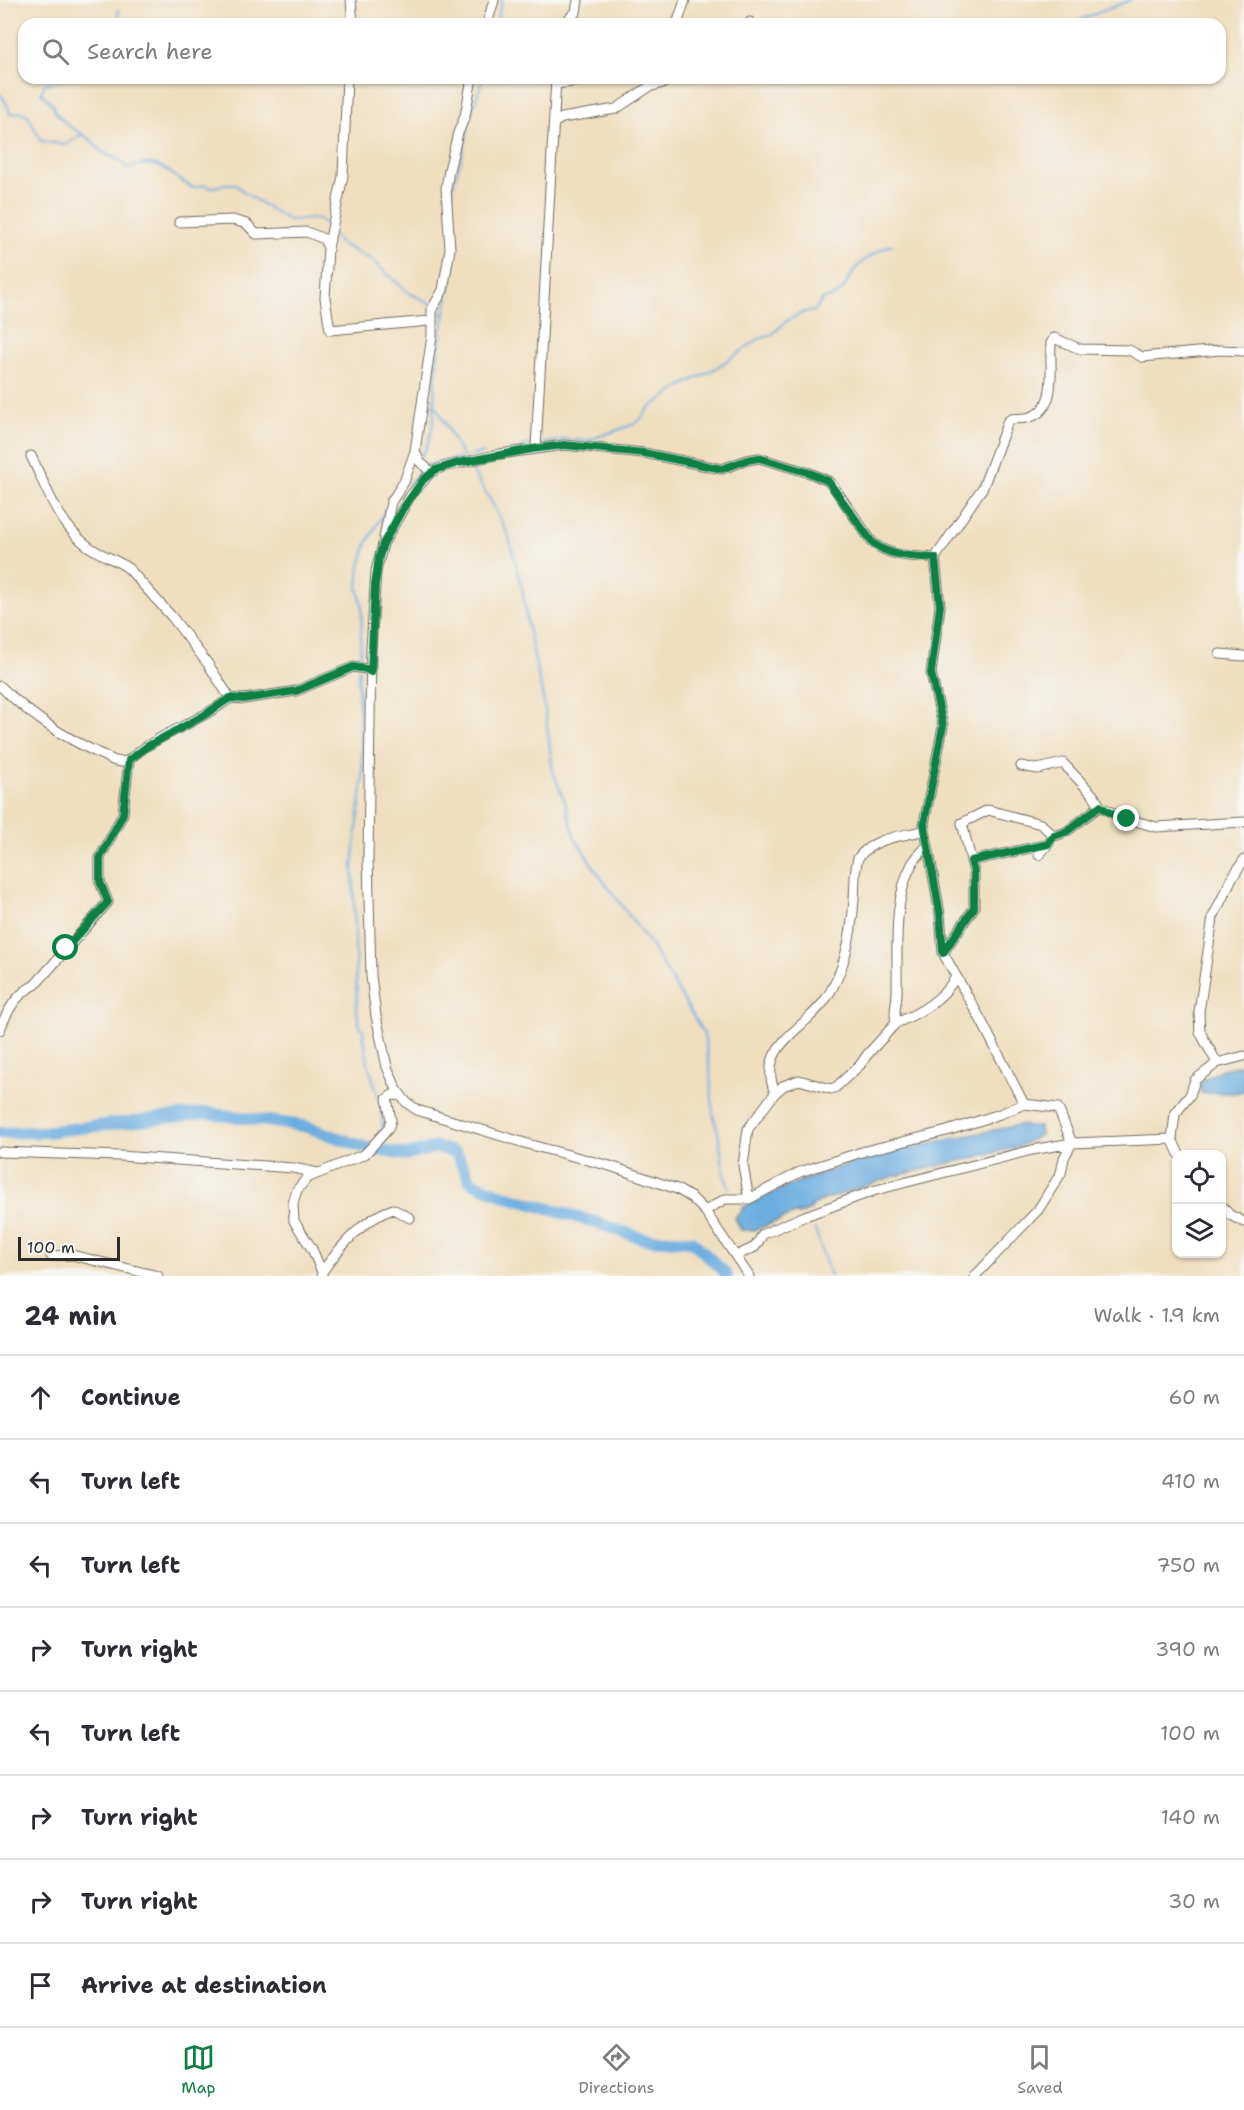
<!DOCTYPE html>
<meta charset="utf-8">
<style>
:root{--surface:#fff;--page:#f7f7f7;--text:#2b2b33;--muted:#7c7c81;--line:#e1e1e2;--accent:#0b8043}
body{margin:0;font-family:"Shantell Sans",sans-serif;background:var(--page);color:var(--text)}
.controls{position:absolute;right:18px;bottom:18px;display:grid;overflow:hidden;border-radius:12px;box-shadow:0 2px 4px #0004}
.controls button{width:54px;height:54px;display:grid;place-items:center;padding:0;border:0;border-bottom:2px solid var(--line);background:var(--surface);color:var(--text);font:30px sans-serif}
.scale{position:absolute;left:18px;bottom:15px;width:102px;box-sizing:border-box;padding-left:6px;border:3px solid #2b2b2b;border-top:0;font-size:16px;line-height:21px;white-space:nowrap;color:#2b2b2b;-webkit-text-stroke:4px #f6f6f2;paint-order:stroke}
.stop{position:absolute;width:18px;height:18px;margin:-14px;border:4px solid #0b8043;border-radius:50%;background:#fff}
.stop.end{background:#0b8043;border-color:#fff;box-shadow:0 2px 6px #0008}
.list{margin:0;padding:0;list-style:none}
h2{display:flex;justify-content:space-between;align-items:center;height:78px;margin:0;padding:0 24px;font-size:26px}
h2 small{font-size:20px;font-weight:400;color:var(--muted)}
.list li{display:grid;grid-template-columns:39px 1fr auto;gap:18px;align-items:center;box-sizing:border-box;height:84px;padding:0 24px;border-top:2px solid var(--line)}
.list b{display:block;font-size:22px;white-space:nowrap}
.list em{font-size:20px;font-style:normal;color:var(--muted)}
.icon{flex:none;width:33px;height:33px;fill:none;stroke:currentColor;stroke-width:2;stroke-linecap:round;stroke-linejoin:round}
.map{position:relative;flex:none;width:1244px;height:1276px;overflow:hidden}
.search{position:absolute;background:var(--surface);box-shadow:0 2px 4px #0004;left:18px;right:18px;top:18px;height:66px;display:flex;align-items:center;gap:15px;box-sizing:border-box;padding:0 21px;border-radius:18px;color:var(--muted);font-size:22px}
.sheet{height:750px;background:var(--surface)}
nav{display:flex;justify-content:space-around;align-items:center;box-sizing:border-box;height:84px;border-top:2px solid var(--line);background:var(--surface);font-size:16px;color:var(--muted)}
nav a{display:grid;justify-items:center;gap:3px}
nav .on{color:var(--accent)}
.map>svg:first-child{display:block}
</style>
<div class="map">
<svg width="1244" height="1276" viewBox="0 0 1244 1276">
<rect width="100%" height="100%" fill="#f6f6f2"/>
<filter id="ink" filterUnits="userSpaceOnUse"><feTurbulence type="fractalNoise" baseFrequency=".0167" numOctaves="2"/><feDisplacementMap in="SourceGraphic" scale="12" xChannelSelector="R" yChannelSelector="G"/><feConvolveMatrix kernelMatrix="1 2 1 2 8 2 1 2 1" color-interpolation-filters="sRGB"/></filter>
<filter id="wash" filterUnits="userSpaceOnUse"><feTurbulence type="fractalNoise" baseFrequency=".008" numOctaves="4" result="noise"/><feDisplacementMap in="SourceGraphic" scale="24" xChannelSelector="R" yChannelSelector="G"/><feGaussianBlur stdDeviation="1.35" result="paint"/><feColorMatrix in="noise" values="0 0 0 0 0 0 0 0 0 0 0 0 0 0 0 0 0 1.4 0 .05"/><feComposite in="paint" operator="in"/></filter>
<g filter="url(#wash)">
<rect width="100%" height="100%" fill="#efdfbf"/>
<path fill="#6cade0" stroke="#4c6c86" stroke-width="1.5" d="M1244,1064V1091L1234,1093H1201L1199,1083L1222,1069Z
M1020,1125L1039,1127L1040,1135L1018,1147L892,1177L821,1201L811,1206L812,1209L798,1215L797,1213L755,1230H741L735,1218L743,1210L742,1208C827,1162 927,1143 1020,1125Z"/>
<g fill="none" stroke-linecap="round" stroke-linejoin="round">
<path stroke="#6cade0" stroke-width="2" d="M118,10L120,24
M1080,20L1131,0
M496,24L502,0
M66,78L45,84L41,93L53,105L55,112L69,126L90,139L103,153L120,160L127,168C164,157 164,172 193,188L206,185L211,188L225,184H235L245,193L288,220L319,219L328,226
M0,94L7,104L10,114L21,112L28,115L41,141L66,145L82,134
M451,199L452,188L461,160L471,114L483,78
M334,236L339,243L370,259L409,293L432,304
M437,306L444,316
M435,404L461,454
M540,444L569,439L586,441L632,425L640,420L649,408L680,387L716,368L759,339L770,336L788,320L804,312L814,311L822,300C848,292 841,290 854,271C861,261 881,248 892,245
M521,447L533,444
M421,456C438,435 433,395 436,369C439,337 447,304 453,272V259
M427,465L483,453
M470,467L491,501L509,537L523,593L528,628L544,703L553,772L565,802L575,838L597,872L650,944L704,1034L710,1071L713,1114L719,1136L724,1174L729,1188
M408,484L423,469
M360,664L362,606L358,587L360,566L367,543L386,508
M359,669L358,686L363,779L353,865L357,1011L360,1027L363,1030L368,1064L381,1105L383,1130
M384,1139L387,1152
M815,1229L830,1276"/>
<path stroke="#6cade0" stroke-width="12" d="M0,1133L45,1132L206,1113L304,1126L370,1149L407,1155L437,1147L456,1153L471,1182L505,1196L594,1222L644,1239L692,1241L724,1272L727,1276"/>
</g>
</g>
<g filter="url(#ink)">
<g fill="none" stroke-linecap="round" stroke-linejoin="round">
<defs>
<path id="minor" d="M351,0L353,24
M487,24L494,0
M563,24L576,12L578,0
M677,24L685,0
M749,24L750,22
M556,84L604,78
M554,123L562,118L616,109L649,87L679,78
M179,222L233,220L247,224L256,234L307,232L324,239L328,248L325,298L330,330L429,321L432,323
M328,248L343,176L347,78
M536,448L556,78
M415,451L420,462L431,472
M31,456C47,489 58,524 88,546C101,556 117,559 129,569L172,617L208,664L230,698L244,699L296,691L353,667L366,669L371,672
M384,538L391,502L404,482L415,451L432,336V309L443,290L450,249L446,188L449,170L458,133L465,116L472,78
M1220,654L1244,656
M0,686C38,722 67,739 115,761L122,762L129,760
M1021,766L1038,769L1063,763L1094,796L1100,806L1118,816L1156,827L1244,822
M927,846C922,852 916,857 912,864C892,902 898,949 897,991C897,1003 893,1012 896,1023C920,1013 942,1000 956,977
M1039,855L1049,843
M971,861L1048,844
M943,953L974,908V872L962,823L988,810L1041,824L1054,836L1066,832L1100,806
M0,1030C6,1013 17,993 35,985L108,902L100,882V858L123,814L129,760C158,733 199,723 230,698
M1217,1063L1200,1032L1199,1012L1213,917L1232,878L1244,860
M775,1093C756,1046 803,1031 825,1000C845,972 852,932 854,899C855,886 854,871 858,858C875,836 901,837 925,830
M1172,1139L1175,1114L1190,1095L1195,1080L1217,1063L1244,1056
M0,1152L120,1156L293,1168L318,1173
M749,1199L743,1165L748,1129L775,1093L783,1086L799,1080L831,1089L836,1087L860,1065L867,1055L896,1023
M1222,1207L1230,1215L1244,1222
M705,1211L725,1199H749L800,1172L865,1151L947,1131L1000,1114L1024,1104
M51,1256L72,1255L158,1276
M736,1256L755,1247L763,1234L805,1216L876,1190L1032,1150L1072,1143L1172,1139L1179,1154
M322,1272L312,1249L294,1221L293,1203L297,1190L307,1178L365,1154L388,1129L391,1120L387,1099L392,1095L401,1096
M322,1276V1272C340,1247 363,1219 393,1209L410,1218
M749,1276L705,1211L692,1198L677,1189L610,1166L531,1145L417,1110L406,1102L397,1090L387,1067L376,1016L371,976L368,859L371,648L376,571L383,544L411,495L431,472L443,467L500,454L564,445L644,453L722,469L747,460L759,458L810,473L828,481L833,486L872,542C889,557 912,556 935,558
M975,1276L1038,1210L1061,1173L1064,1158L1072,1143L1058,1108L1024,1104L981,1020L943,953L940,914L924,824L943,726L931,673L940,606L935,558L983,487L1008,421L1011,419C1016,418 1021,419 1026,418C1060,412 1049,366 1051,343L1054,338L1080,349L1129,350L1142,357L1220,350L1244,351"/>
</defs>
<use href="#minor" stroke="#706a5f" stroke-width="11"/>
<use href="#minor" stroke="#fff" stroke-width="9"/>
</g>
</g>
<g fill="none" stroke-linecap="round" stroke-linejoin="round" filter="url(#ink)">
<path stroke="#0b8043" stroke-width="8" d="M66,948L108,902L100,882V858L123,814L129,760L148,746L203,716L230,698L244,699L296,691L353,667L366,669L371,672L375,585L379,557L383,544L402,510L423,480L435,470L458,463L532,449L564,445L644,453L722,469L747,460L759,458L810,473L828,481L872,542C889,557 912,556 935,558L940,606L931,673L943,726L924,824L940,914L943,953L974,908V872L971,861L1048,844L1054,836L1066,832L1100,806L1110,813L1127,819"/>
</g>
</svg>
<div class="controls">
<button><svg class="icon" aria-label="locate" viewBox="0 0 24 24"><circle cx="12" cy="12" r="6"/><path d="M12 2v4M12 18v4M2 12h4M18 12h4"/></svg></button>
<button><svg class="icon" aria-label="layers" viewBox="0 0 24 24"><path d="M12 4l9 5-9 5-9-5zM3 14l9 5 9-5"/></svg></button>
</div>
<div class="scale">100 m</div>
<div class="stop" style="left:66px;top:948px"></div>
<div class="stop end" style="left:1127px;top:819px"></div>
<div class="search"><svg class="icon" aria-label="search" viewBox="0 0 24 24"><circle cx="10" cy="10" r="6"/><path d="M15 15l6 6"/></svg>Search here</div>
</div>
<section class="sheet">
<h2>24 min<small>Walk · 1.9 km</small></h2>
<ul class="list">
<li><svg class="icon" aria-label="ahead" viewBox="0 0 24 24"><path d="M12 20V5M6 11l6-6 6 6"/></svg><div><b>Continue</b></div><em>60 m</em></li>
<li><svg class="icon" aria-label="left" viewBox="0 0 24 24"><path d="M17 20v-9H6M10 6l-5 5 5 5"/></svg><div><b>Turn left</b></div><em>410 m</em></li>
<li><svg class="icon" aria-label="left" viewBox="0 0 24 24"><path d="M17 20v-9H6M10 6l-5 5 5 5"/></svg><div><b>Turn left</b></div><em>750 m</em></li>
<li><svg class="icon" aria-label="right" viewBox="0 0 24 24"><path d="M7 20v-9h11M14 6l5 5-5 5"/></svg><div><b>Turn right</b></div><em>390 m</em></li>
<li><svg class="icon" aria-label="left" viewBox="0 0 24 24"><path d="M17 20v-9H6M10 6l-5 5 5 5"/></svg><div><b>Turn left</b></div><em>100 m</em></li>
<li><svg class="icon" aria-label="right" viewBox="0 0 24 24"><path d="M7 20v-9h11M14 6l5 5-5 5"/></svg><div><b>Turn right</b></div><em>140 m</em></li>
<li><svg class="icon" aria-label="right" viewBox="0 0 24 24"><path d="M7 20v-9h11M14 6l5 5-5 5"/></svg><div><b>Turn right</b></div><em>30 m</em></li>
<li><svg class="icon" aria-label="arrive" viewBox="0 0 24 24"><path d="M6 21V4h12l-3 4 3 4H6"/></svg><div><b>Arrive at destination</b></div></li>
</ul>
</section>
<nav>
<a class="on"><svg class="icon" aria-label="map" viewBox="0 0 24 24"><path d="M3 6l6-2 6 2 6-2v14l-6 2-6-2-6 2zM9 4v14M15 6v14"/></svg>Map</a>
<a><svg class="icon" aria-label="directions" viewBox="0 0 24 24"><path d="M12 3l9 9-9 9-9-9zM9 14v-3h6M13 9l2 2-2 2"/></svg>Directions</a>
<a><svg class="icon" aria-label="saved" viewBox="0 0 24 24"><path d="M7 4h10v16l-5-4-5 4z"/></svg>Saved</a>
</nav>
